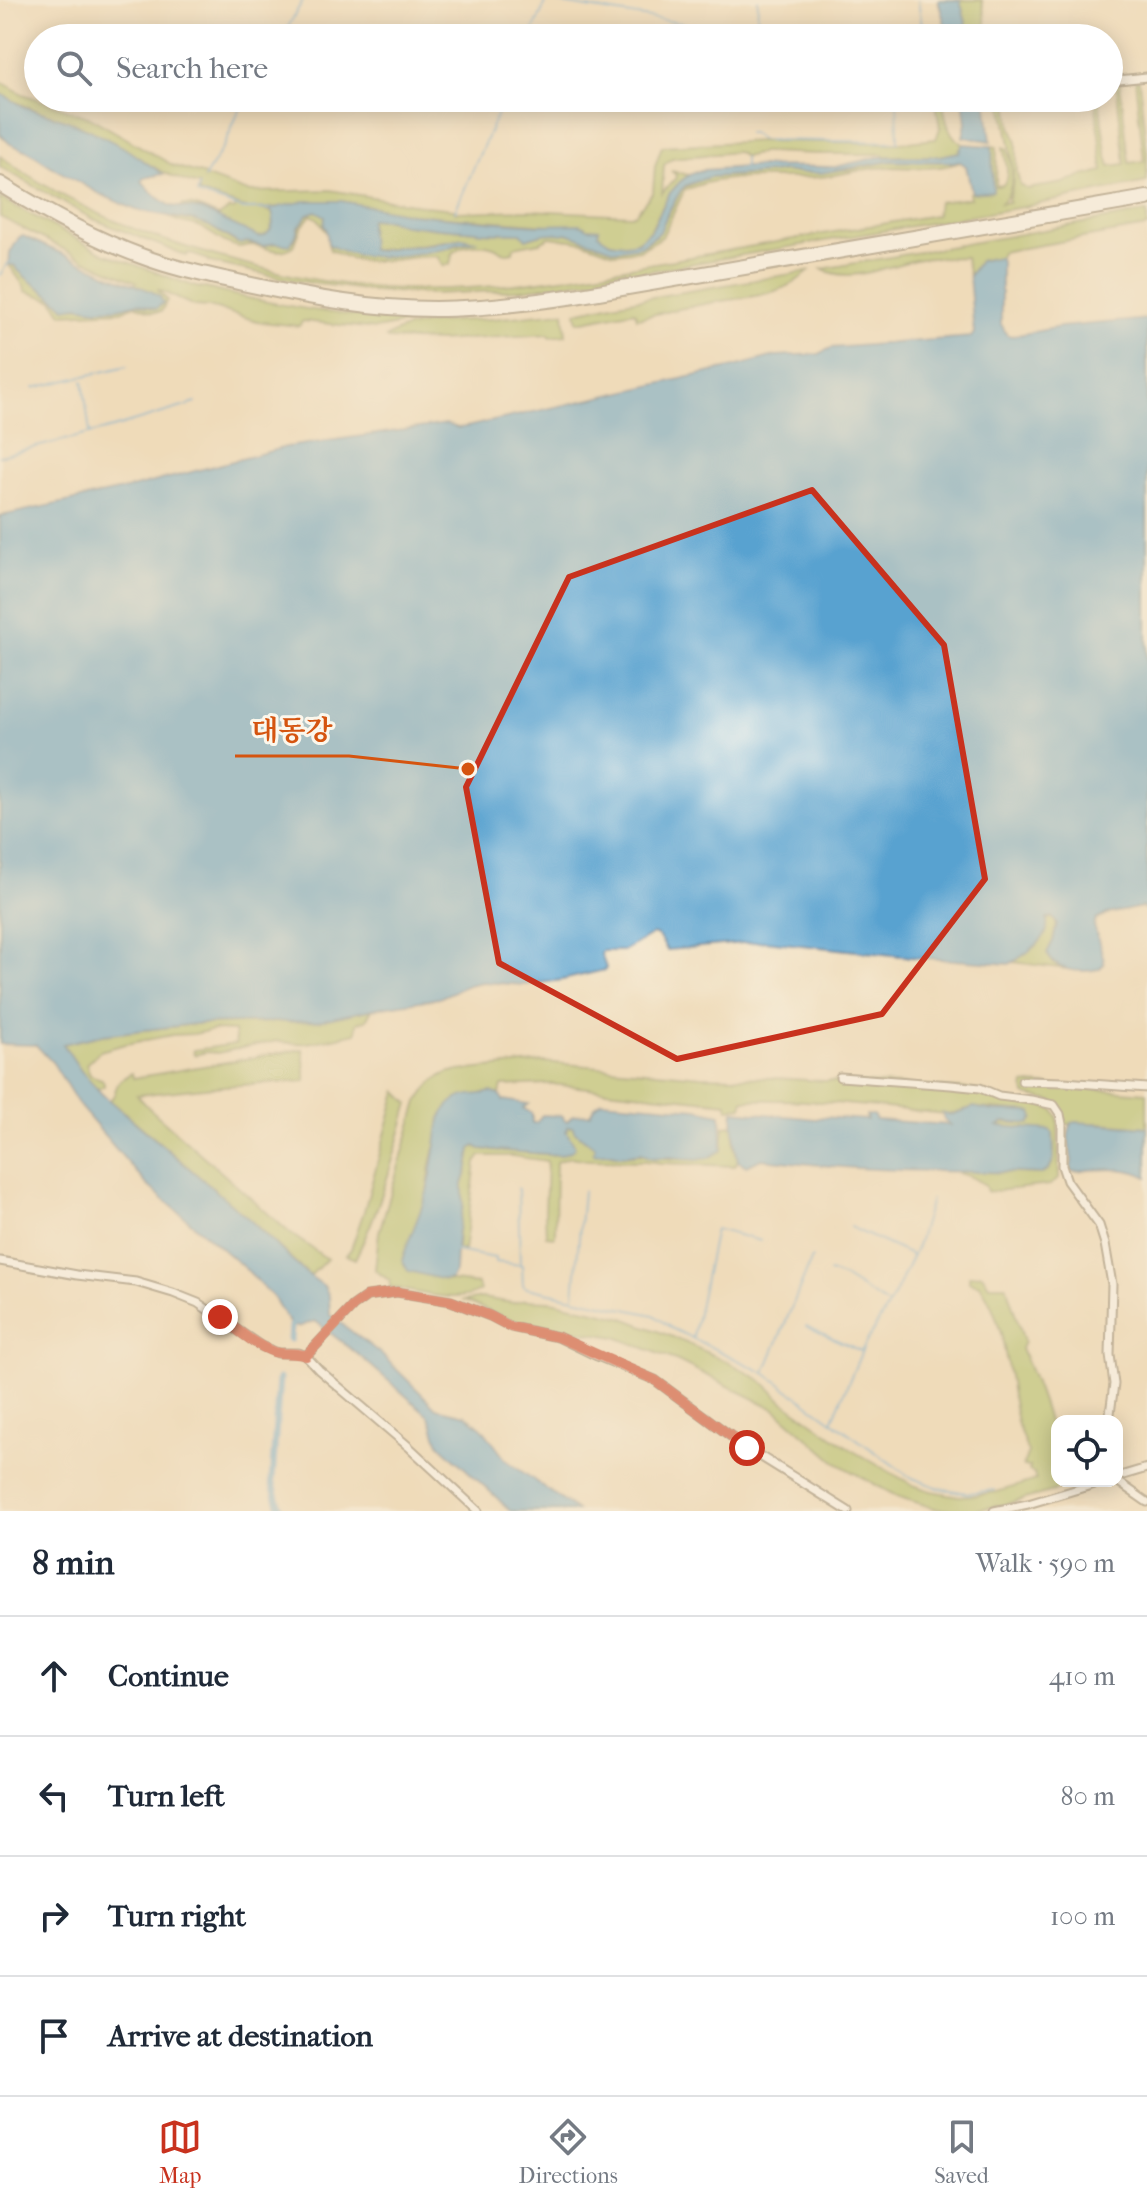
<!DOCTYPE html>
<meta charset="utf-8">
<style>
:root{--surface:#fff;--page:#f6f6f7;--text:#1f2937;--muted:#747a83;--line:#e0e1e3;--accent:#c8321e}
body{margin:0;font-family:"IM FELL French Canon","Noto Serif KR",serif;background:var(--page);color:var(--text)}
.controls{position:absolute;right:24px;bottom:24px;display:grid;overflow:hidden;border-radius:16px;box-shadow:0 4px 20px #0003}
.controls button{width:72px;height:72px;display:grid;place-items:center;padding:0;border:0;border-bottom:2px solid var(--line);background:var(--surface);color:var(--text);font:40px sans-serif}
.stop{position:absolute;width:24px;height:24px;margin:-18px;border:6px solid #c8321e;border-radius:50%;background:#fff}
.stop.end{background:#c8321e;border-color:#fff;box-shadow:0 2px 8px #0008}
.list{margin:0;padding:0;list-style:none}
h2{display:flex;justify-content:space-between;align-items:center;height:104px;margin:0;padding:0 32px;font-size:34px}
h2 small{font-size:26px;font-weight:400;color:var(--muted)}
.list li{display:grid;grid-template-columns:52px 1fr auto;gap:24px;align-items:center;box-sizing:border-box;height:120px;padding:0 32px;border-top:2px solid var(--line)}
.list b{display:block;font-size:30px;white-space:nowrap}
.list em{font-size:26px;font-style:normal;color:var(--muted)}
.icon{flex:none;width:44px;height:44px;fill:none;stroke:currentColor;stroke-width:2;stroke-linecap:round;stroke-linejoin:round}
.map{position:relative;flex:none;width:1147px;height:1511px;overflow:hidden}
.search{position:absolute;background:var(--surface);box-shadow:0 4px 20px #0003;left:24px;right:24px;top:24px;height:88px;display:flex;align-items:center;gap:20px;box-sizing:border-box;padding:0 28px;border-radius:44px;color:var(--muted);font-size:30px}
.sheet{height:584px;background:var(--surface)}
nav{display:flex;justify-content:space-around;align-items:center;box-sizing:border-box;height:112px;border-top:2px solid var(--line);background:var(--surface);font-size:22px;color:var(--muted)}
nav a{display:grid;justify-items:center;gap:4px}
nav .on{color:var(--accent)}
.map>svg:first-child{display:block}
</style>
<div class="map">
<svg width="1147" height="1511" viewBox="0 0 1147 1511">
<rect width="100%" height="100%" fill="#fbf7ec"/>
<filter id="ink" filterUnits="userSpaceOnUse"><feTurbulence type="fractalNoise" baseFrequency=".0125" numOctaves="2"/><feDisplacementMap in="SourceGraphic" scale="16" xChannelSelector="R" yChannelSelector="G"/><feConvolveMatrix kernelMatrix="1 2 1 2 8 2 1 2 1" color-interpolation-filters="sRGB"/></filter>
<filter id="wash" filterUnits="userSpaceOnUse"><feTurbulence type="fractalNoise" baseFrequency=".006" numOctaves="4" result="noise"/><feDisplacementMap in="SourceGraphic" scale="32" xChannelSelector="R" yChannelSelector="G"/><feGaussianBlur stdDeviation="1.8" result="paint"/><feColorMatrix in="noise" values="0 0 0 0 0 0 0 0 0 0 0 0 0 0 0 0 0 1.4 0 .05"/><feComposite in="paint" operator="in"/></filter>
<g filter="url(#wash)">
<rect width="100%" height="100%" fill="#efdbb9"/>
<path fill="#a9be63" stroke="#6a7447" stroke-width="2" d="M960,0H982L988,38H970Z
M1135,80H1139L1147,152V182L1023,207L608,278L521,290L434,294L372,291L291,280L209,262V260L188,253L187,256L93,219L0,167V156C58,198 121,227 189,248C259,269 329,287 403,289C488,292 572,277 655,263C749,247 842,230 936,215L938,202L970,198L969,193L993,191L992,146L997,147L996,186L1003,185C1011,174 1005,159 1003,147L1007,148C1013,165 1016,191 1001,203L1009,202L1008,199C1021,178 1005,123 1001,98H1008L1011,126L1017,142V172L1020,185L1027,189L1064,183C1071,178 1092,174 1103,171L1095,98H1099L1106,152L1110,166L1125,164L1116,83L1120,82L1129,163L1144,161Z
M0,81L23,94L91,118L174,166L205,175L204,179L207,177L248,192L330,190L425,206L454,209L455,212L529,210L631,215L636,213L653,192L655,166L662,146L761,141L899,143L936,139L940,128L935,98H942C946,116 946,135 963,144L959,152L940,156H884L883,154H816L765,152L744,157L737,152L672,158L664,165L662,193L675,179L676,175L671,171L689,175C680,181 672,189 667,198C655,219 650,246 620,244C611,243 604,240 597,233L599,229L410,214L341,201H305L285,207L249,209L199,193V185C159,177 125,146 87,129C58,115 27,110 0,93Z
M891,161L960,162C937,171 911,167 887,167C864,168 842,175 819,177C778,181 722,171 684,191L662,237L640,250L614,253L584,242L550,237L540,242L514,247L513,252C503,255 503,251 494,247C484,243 464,244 455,251C452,254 451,260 450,264L443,266L437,256C397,256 369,271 330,250L328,244C365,266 403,252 442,248C451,248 458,244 467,243L463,238C440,242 419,245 397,247C387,248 380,251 370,250L369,220L370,219L389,220L404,225L476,231C490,234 506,232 521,233L526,239L546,233H567L615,250L645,244L657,235L681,190L699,180L710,177L772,173L783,171L798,173L840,169L848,170Z
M0,198L103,253L199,288L201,287C276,306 346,318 423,320L376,329L303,321L299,326L261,322L209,307L194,306L157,289L167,300L161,312H152L135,305L121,311L62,314L53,300L25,291L24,286L9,265H13C28,283 49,291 65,308L78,306L95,309L118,308L138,303L152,308L160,297L134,284L137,282L85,260L0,217Z
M183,205C202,205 203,212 219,216L229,209L234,210L236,207C249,212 262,206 273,213C274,223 272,236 259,237L201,210L179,208Z
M317,211L325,216L326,232L318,219L311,215L301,228L294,246C279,256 268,247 252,245C248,245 243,247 239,247C224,245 213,233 200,227C190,222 179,225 170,217L195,221L209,226L236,243L247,242L263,246L294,240C299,228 301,213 317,211Z
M1147,212V227L1001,252L999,257L979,261L969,276L965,257C951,258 935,257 921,259C889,264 853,285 822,269Z
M809,271C781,298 746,296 710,303C686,307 661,313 637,318L635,311L578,322L576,312L617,303Z
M564,312L566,335L550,337L549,334L439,341L388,339L386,338C409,320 461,321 489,319C514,317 539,314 564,312Z
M1052,917L1057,924L1053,941L1047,953L1054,964L1075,970L1013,962L1032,947L1047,920Z
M372,1009L366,1020L357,1023L356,1033C331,1038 302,1048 277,1041L217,1053L207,1052L194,1055L193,1050L236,1044L234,1031L214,1030L194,1034L172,1035L126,1044L100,1051L86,1064L90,1075L102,1079L104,1083V1086L98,1089L81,1071L63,1044L102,1035L195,1024L318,1021Z
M303,1049L306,1081L224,1086L137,1095L149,1108L291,1234L327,1259L310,1276L250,1220L110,1100L115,1094C115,1083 123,1077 132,1073L133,1078Z
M543,1062L702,1076L772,1078L968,1089L985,1092L999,1101L1038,1104L1054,1110L1058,1118L1059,1179L1050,1185L987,1192L985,1185L971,1177L958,1173L960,1171L1042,1174C1058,1166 1053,1149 1053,1133L997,1127L1004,1122L1030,1123L1032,1112C1013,1111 995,1109 976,1108C966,1107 956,1115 947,1114C879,1108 812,1098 744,1100L742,1107L728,1109L727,1103L550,1084L502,1086L500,1095L491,1092L476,1096L435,1148L431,1164L427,1193L444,1280L478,1284L480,1291C459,1305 414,1291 390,1287V1281L375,1270L379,1232L418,1102C427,1087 433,1079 450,1072Z
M1028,1084L1147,1093V1127L1100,1123L1065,1124L1061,1108L1051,1101L1025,1095L1024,1085Z
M397,1091L409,1103C394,1156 380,1210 355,1259L346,1255L351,1249L364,1211Z
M734,1125V1145L738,1161L734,1166L662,1163L645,1161L588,1160L570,1157L556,1162L555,1237L546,1236L545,1213L547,1161L512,1156H481L476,1163L464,1251L457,1248L459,1216L463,1206V1184L467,1172L471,1148L475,1146L481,1149L560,1155L573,1142L568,1137L566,1131L568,1126L573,1127C585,1141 601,1154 620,1156C628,1157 637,1152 644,1155C654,1157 689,1161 699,1159C707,1157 715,1153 722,1150L724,1126Z
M982,1274L989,1285H1006L1024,1341L1021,1349C1039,1390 1057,1436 1057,1481H1090L1003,1505L975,1510L937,1509L896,1496L838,1464L775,1409L678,1361L616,1337L513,1321L464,1301L482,1298L513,1303L525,1300L551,1301L621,1317L673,1337L730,1363L761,1380L784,1402L855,1452L913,1485L931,1491L959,1496L975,1495L997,1492L1036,1480L1034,1473L1029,1471L1030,1467L1023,1466L1028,1453C1024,1441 1018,1429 1016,1417C1006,1372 1007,1324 980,1285L969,1282V1276Z"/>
<path fill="#59a2d0" stroke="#42667e" stroke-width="2" d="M938,0H960L970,38H949Z
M0,93L25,107L63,119L88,129L123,147L163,174L144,178L142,181L152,193L171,206L202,210L259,237C272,236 277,219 270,209L305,201H341L411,214L497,222L538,225L580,224L588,228L599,229L598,234L610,242L625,244L637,242L652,229L669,194L680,182L689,175L702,170L760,166L835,167L878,157L940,156L959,152L963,144L992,146L993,191L972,193L966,166L960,162L891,161L821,173H798L783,171L772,173L710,177L686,185L681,190L668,212L660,232L641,246L615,250L567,233L563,234C549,232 539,234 526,239L521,233C506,232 490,234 476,231L404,225L389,220L370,219L369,221L371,250L379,251L396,247L421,246L463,238L475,241C469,243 463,242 456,244C453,245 449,248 445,249C407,255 364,265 328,244L326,228L324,226L325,216L316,211L307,214L302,223L298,226L296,235L290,245L274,243L263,246L247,242L240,244L209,226L195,221L136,210L102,195L57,170L28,151L10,144L0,134Z
M963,98H986L991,141L963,137L966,123Z
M23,236L114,277L151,291L160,297L163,303L156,309L138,303L118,308L95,309L78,306L65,308C50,291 28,284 14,265H9L10,253L19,237Z
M999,257L1001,261V324L1007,335L1012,336L1060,327L1147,319V911L1142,907L1107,914L1096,920L1094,926L1104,960V964L1099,969C1081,973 1055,972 1047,953L1053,941L1057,924L1052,917L1047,919C1047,924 1048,929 1046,933C1042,943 1018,960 1009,964L911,957L765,941L667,950L658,936L653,934L623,951H602L601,954L606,968L605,970L562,980L524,985L482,982L468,985L439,998L382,1007L318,1021L195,1024L102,1035L63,1044L81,1071L102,1094L250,1220L303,1271L324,1286L329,1296L330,1315L381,1354L436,1408L466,1415L482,1428L506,1460L577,1511H511L441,1446C434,1436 435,1424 428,1415L361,1357L315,1321L298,1327L291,1326L273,1297L249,1272L147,1185L80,1107L53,1063L36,1045L0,1044V516L127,489L286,447L446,424L458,428L466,427L734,367L775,356L819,354L831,348L971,337L974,333L969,276L979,261Z
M491,1092L500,1095L503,1100L529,1104L523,1108L532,1114V1123L537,1122L542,1115L563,1116L564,1120L567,1121L573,1115L590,1114L594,1107L602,1101L697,1109L721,1114L722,1150L708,1158L697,1160L670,1157L651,1158L641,1153L620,1156L609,1153L593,1154L595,1147L574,1131L573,1127L568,1126L566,1131L575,1146L573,1150L560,1155L481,1149L475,1146L471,1149L467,1172L463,1184V1206L457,1235L455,1271L451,1279L444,1280L408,1271L402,1260C409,1238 419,1217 426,1195C431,1182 433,1160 436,1145C438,1133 438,1119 446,1109C460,1091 472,1097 491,1092Z
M974,1107L994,1111L1032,1112L1034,1118L1030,1124L1004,1122L998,1126L1050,1130L1053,1133C1053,1149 1058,1166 1042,1174C980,1171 917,1172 855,1168C823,1166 792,1162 761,1159L747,1166L738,1161C736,1150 732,1122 734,1111L816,1119L822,1117L867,1120L866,1115H873L876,1120L950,1125L944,1120L942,1113L951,1115Z
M1076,1122L1147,1127V1177C1130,1167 1108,1169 1089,1170C1081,1171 1077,1173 1070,1171L1072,1162L1068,1137L1071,1123Z"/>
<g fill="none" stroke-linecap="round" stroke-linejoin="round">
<path stroke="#59a2d0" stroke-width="2" d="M554,0L563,4L743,33L849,38
M918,0L924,38
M757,31L758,0
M287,33L297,38
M282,38L303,0
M530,38L547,0
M747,133H752L762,140L898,142L897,98
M744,158V167
M204,178L225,144L238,113L247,98
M199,186L197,194L203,196L244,209H270
M455,211L504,98
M0,275L9,262
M83,381L90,434
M34,388L127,366
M0,456L109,429L196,403
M518,1188L520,1265
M850,1227L911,1255
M456,1251L495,1258V1262L522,1265L523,1285L527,1288L654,1315L671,1328L765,1373L910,1477L939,1488L967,1493L995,1490
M829,1272L845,1278L888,1305
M574,1296L583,1191
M806,1326L861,1351
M693,1337L715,1229L761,1241
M765,1372L812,1258
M832,1421L864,1346L894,1296L917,1246L931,1200"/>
<path stroke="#59a2d0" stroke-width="7" d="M290,1339L291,1326
M279,1379L272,1481L281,1511"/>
</g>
</g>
<g filter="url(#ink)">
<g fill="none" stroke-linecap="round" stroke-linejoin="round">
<defs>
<path id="street" d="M1109,81L1147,77
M840,1077L951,1085L980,1088L999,1096L1031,1100L1054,1105L1060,1114L1062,1124V1166L1067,1181L1099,1225L1105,1244L1112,1284L1110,1355L1114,1384L1109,1421
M1022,1081L1064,1082L1147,1088
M0,1261L77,1275L136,1282L173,1293L198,1303L261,1346L278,1353H299L306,1356L319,1370L408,1446L478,1511
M306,1356L353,1306L367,1296L397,1292L451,1301L490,1316L511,1327L558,1337L597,1356L655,1380L747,1448L848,1511
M1117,1477L1147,1468
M1117,1481L1147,1502
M994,1511L1028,1504L1105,1481"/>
<path id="highway" d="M0,184C45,212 91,238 141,256C175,269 212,276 247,284C308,297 372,309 435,309C481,309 528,303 575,296L1147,198"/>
</defs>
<use href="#street" stroke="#8d8372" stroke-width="11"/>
<use href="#highway" stroke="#8d8372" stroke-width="18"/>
<use href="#street" stroke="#fff" stroke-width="7"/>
<use href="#highway" stroke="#fff" stroke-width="14"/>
</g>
</g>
<g fill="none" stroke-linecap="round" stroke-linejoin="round" filter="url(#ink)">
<path stroke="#c8321e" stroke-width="10" d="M220,1317C237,1329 254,1345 274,1352C285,1355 296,1352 306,1356L353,1306L367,1296L397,1292L451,1301L490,1316L511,1327L558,1337L655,1380L747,1448"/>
</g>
<path d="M0 0H1147V1511H0ZM812,490L944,645L985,879L882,1014L677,1059L499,963L466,787L569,577Z" fill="#efdbb9" fill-opacity=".55" fill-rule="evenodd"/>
<path fill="none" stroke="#c8321e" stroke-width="6" stroke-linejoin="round" d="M812,490L944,645L985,879L882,1014L677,1059L499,963L466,787L569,577Z"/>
<path fill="none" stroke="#d5540f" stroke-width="3" d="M468 769L349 756H235"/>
<circle fill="#d5540f" stroke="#fbf7ec" stroke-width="3" cx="468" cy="769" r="8"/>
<g font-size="28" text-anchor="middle" font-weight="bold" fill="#d5540f" stroke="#fbf7ec" stroke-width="6" stroke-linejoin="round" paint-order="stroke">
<text x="292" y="740">대동강</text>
</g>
</svg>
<div class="controls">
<button><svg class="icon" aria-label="locate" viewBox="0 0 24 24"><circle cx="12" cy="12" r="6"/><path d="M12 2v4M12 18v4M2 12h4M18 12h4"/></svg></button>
</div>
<div class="stop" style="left:747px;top:1448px"></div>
<div class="stop end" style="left:220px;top:1317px"></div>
<div class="search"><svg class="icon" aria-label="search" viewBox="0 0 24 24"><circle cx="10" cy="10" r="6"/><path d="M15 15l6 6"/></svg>Search here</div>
</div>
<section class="sheet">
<h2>8 min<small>Walk · 590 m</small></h2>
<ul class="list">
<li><svg class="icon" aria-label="ahead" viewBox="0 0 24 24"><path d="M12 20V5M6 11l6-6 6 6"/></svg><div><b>Continue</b></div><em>410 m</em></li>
<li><svg class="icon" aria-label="left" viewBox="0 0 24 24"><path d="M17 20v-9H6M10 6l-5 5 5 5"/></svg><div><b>Turn left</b></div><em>80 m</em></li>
<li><svg class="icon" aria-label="right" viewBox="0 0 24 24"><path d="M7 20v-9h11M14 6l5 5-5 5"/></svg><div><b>Turn right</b></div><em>100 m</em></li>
<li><svg class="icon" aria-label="arrive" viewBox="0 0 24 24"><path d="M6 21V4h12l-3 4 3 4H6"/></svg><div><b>Arrive at destination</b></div></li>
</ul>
</section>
<nav>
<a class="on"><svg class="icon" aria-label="map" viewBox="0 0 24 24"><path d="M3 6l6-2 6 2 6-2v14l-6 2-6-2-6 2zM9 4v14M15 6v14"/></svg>Map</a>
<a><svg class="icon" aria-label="directions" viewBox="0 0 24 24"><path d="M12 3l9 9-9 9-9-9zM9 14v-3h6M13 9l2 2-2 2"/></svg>Directions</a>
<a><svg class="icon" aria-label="saved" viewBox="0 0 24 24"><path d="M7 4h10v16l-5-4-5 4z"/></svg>Saved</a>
</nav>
